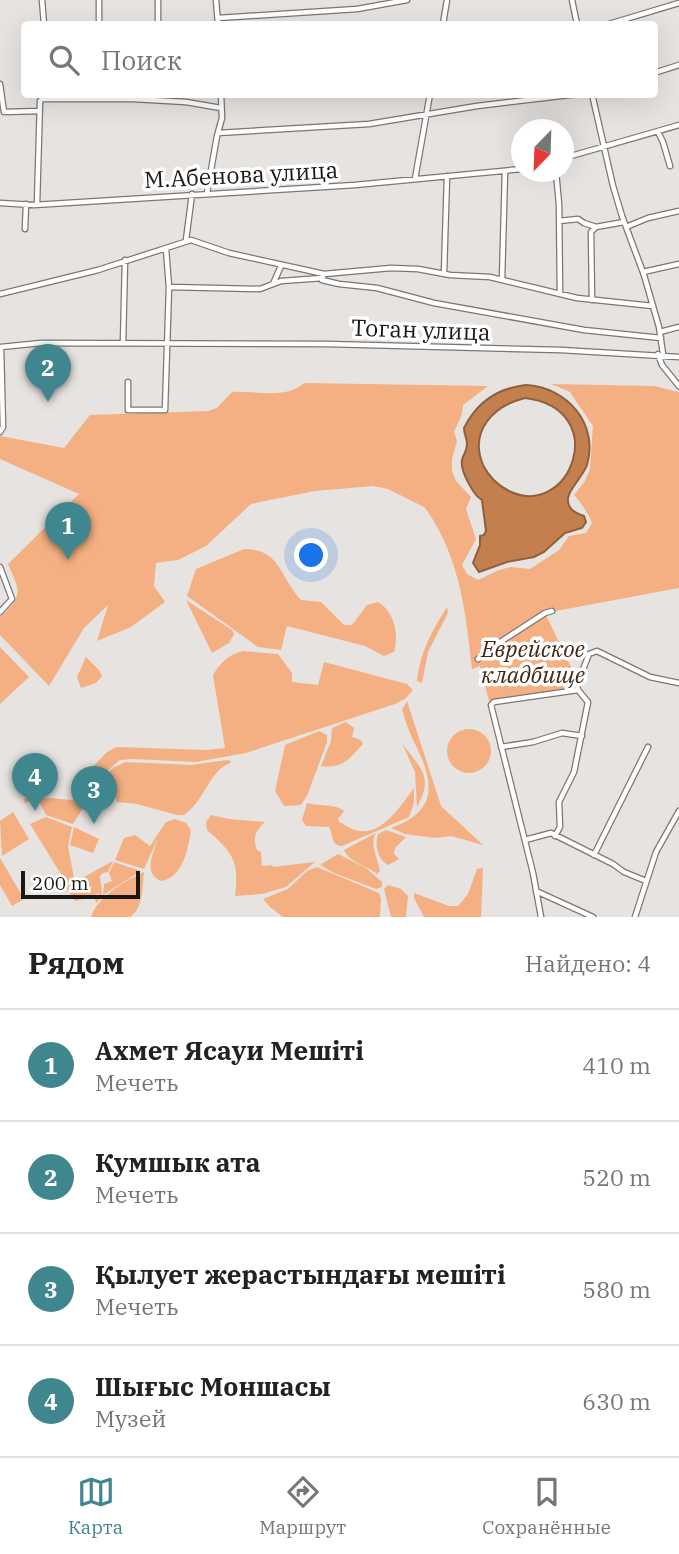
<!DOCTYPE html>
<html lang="ru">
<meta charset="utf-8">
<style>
:root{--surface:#fff;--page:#f6f6f6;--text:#222;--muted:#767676;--line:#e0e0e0;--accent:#3f868e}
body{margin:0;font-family:"IBM Plex Serif",serif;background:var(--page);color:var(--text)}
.compass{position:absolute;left:511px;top:119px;width:63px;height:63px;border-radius:50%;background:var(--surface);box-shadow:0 7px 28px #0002;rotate:203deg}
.scale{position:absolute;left:21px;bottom:18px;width:119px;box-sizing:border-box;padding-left:7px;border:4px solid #191817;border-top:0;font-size:19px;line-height:24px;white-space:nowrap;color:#191817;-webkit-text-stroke:5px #fff;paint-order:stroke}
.you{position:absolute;left:312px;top:556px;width:24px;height:24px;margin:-18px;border:5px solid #fff;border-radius:50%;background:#1a73e8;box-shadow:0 0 0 10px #1a73e833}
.badge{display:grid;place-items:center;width:46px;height:46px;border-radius:50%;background:var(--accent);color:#fff;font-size:23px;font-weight:700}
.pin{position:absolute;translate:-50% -58px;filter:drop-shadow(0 2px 4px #0008)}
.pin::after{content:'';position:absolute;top:37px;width:24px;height:21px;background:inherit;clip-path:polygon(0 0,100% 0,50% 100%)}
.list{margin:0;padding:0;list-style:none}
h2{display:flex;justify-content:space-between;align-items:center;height:91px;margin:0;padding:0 28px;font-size:30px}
h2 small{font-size:23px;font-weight:400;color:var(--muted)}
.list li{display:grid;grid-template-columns:46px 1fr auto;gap:21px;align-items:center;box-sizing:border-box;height:112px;padding:0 28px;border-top:2px solid var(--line)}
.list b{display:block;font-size:26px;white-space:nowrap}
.list p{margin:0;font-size:23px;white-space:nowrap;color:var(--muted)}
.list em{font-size:23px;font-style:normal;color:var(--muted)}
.icon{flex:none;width:38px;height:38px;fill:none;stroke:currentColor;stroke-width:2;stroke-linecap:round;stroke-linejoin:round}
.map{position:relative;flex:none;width:679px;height:917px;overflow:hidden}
.search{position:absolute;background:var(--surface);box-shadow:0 7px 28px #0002;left:21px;right:21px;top:21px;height:77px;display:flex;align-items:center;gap:18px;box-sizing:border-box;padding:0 24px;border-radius:7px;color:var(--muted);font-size:26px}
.sheet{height:539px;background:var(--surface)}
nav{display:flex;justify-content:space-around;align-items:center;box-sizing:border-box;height:98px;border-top:2px solid var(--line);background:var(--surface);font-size:19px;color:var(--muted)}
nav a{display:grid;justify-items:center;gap:4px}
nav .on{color:var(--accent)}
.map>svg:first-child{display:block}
</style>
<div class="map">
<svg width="679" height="917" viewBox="0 0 679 917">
<rect width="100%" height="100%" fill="#e7e3e0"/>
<path fill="#f4b082" d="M304,383L488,386L463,405L462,414L454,432L457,441L452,459V471L456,481L471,497L466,509L476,539L462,565L467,574L478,580L499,570L511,567L530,569L559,550L569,536L586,533L592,523C590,516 580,501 574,495L585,481L590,469L593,426L570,392L551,384L654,386L679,392V588L545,613L572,669L575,687L489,701L480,666L472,669C466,614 460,559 428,512L424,507L388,489L373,486L315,491L265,501L251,504L206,546L178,560L156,563L154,586L165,602L131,627L97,641L108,605L84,628L49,686L0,635V617C24,595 20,592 8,564L79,494L0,459V436L64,448L90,415L208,411L217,408L232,392C254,390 286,400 304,383Z
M244,549C281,549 280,578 301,600L321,602L344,625H352L367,605L378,602C395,612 399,635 394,652L384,656L365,646L287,626L281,650L258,647L187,596L196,569Z
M186,600L232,630L234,634L229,643L212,653Z
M447,607L448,613L428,652L422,683L417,681C420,652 432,631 447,607Z
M0,647L29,677L0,704Z
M243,651L278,654L292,673V682L318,685L324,662L407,684L413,690L405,699L395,704L246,753L196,762L133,759L120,760L82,793L74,791L75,785L107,752L116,747L205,750L225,748L213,675C220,663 229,654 243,651Z
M86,657L99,670L102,676L96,683L81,688L77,677Z
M407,701L441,806L483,845L451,836L435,838L405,834L391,828C437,812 435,784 416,746C410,735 406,722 402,710Z
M346,722L354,728L352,737L361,740L363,744C349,759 343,769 321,766L331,741L332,728Z
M447 751a22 22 0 1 1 44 0a22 22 0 1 1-44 0Z
M319,731L327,735V742L307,796L301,805L284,806L275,791L285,745Z
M402,743C421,770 434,775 417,807L415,772Z
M228,760L231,761L230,763C209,771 204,802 184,815H177L137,804L116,802V797L111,796V800L88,799L84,796L114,767L126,762L191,765Z
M414,788V803L409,817L342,846C330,845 334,835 329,827L306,826L302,820L307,803C318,806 337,804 344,811L338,819L339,822C346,825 352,830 359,831C383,835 402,804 414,788Z
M29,796L82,801L83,808L73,824L46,815L38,798L25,803L24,799Z
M13,812L29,839L2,856L0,821Z
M211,815L229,819L265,822C256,830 252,838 257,850L261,852L262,866L272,865L273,867L315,862L286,887L262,894L235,896C240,861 232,852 207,830L206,822Z
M46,817L72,827L68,846L74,878L67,884L30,824Z
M175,819L186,823L191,830C188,849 183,878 161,881C142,873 154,852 158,838L144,869L115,860L124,838L135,835L150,846L166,822Z
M74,827L99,839L93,853L70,845Z
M386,830L406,837L395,848L394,854L399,859L388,865C378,860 374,845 378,834Z
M376,833C369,844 378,858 380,871L377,874C367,866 349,862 344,850Z
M338,854L366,868L382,882V887L376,889L334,873L320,865Z
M0,858L24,899L12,906L0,885Z
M113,861L108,872L103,873L100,876C100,886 106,893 96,903L95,898L100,897L98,893L95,896L75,901L66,887Z
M114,862L141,871L103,895L104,884L112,881L109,873Z
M317,867L379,893L381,899L380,917H283L270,907L263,899L288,889L307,871Z
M483,868L481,917H424L414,898V893L449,906H458L468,894L477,869Z
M144,872C142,888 144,907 130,917H91C97,897 126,880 144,872Z
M388,885L401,889L408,896L406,917H391L384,889Z"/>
<path fill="#c37f4e" stroke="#90603e" stroke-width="2" fill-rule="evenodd" d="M526,385C567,387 599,424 587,465C583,476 569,489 568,498C567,509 575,513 584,516L586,522L582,528L565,533L544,552L534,557L507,562L479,572L473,563L480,545V536L484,535L486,531L482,500C474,496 460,471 462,460C463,454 467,452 467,444C467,438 464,434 464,428C477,402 498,388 526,385ZM525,398C613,409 570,521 509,491C497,485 489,477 483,465C469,431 493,406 525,398Z"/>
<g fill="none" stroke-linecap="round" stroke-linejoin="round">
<defs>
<path id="minor" d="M42,0L44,24
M99,0V24
M216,0L218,24
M572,0L577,24
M218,18L357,9L407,0
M158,24V0
M443,24L447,0
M609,24L679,3
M654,73L679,65
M0,84L4,112L39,111
M592,94L613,186L622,216L644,275L659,327L663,354
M658,132L663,142L670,166
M218,133L369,124L477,106L578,94
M564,158L679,125
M556,172L559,204L560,294
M415,179L430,94
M207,193L217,136L222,118L221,94
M0,203L34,205L355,185L522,169
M37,204L40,101L42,99H133L186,102L221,108
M559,221L578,219L584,223L596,227
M626,227L648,218L679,211
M25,229L26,204
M186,240L192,194
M643,272L679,264
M444,273L447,176
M322,280L339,284L377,288L434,303L584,330L661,338
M502,280L505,171
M273,284L281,266
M169,287L260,289L281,281L323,278
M0,294L98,270L191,240L229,253L324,274L391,268L418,269L450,275L490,277L577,298L653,306
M592,300L591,232L596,227L624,222
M660,332L679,327
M123,343L125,260
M658,354L662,365L679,386
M128,382V410H165L169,287L166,249
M0,432L3,427L1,347L41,343L327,344L561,350L679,357
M0,567L12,599L0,612
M478,659L491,648L545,613L552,611
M501,747L533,742L562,733L582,736
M555,836L560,827L559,802L574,772L588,702L578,690L577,685L589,654L597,651L650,677L679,683
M525,840L551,833L613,864L624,872L646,881
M594,855L648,747
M536,891L593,917
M541,917L533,873L491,705L494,702L578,690
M635,917L656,852L679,811"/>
</defs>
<use href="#minor" stroke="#7b7774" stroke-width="7"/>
<use href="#minor" stroke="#fff" stroke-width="4.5"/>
</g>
<g text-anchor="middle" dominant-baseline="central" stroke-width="7" stroke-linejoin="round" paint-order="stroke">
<g font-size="23" fill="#191817" stroke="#fff">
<text transform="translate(241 174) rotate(-3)">М.Абенова улица</text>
<text transform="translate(421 329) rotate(2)">Тоган улица</text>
</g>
<g font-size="23" font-style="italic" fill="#442712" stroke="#fff">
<text x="533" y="648">Еврейское<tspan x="533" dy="26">кладбище</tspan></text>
</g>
</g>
</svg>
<svg class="compass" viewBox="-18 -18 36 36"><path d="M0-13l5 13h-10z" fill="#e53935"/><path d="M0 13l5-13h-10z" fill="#767676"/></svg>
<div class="scale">200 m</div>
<div class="you"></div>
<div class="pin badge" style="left:68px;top:560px">1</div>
<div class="pin badge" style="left:48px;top:402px">2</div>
<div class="pin badge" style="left:94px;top:824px">3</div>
<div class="pin badge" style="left:35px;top:811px">4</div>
<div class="search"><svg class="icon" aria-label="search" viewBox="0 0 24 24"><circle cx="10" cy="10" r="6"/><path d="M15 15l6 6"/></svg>Поиск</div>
</div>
<section class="sheet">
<h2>Рядом<small>Найдено: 4</small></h2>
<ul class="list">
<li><span class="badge">1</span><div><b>Ахмет Ясауи Мешіті</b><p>Мечеть</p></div><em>410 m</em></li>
<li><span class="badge">2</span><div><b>Кумшык ата</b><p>Мечеть</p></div><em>520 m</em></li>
<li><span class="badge">3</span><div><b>Қылует жерастындағы мешіті</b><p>Мечеть</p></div><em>580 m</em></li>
<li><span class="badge">4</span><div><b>Шығыс Моншасы</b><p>Музей</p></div><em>630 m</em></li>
</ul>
</section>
<nav>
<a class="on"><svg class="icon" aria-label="map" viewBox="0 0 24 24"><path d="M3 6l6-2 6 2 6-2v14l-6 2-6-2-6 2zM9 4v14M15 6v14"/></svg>Карта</a>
<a><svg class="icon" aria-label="directions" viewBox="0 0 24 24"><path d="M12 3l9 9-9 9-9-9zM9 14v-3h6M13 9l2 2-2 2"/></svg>Маршрут</a>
<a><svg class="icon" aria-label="saved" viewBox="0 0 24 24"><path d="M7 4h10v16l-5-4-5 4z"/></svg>Сохранённые</a>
</nav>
